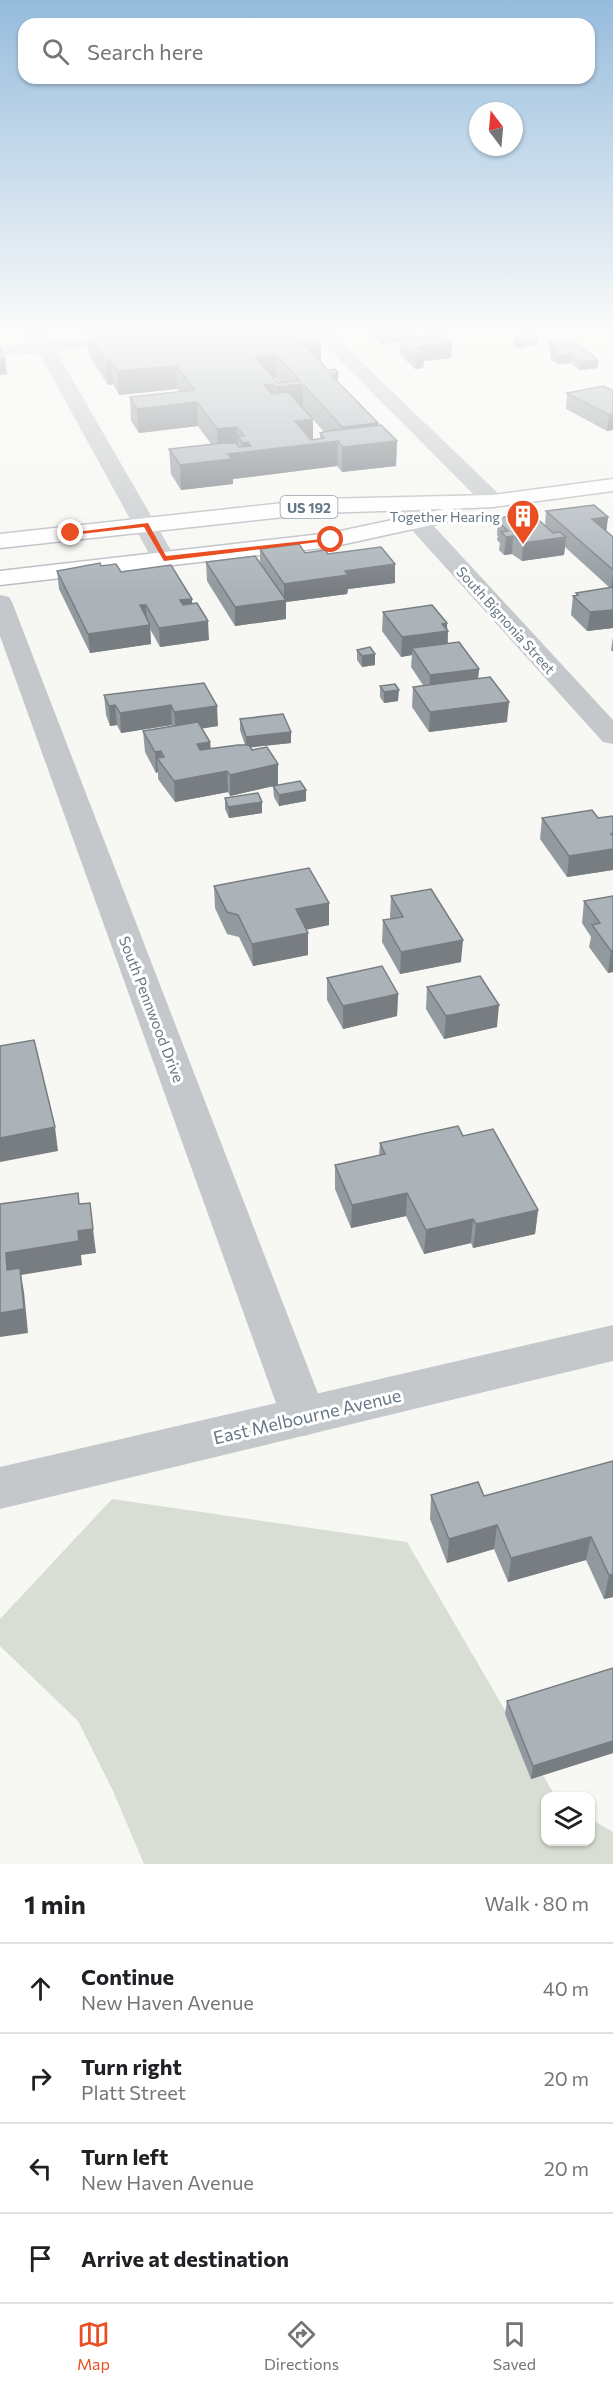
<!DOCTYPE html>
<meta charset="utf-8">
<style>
:root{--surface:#fff;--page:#f6f6f6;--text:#202124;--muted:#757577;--line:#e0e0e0;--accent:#e94f22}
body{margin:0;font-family:Commissioner,sans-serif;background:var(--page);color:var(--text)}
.controls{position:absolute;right:18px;bottom:18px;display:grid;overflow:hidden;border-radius:12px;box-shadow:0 2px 4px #0004}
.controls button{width:54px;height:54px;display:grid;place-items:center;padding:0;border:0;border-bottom:2px solid var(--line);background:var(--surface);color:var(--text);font:30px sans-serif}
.compass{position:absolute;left:469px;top:102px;width:54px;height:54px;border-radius:50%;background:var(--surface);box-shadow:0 2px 4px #0004;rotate:344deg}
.stop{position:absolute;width:18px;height:18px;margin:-14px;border:4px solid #e94f22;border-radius:50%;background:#fff}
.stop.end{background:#e94f22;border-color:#fff;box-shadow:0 2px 6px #0008}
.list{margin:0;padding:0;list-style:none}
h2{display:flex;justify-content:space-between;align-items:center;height:78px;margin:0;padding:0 24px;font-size:26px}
h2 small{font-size:20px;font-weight:400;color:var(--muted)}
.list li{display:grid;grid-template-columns:39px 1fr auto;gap:18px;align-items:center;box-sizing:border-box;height:90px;padding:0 24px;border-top:2px solid var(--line)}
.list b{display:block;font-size:22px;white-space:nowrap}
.list p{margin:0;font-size:20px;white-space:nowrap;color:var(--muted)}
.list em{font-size:20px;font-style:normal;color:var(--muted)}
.icon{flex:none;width:33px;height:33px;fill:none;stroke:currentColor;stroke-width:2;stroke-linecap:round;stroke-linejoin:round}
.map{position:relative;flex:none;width:613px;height:1864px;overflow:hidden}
.search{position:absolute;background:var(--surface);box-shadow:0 2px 4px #0004;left:18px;right:18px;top:18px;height:66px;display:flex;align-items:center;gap:15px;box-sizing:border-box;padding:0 21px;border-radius:18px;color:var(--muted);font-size:22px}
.sheet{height:438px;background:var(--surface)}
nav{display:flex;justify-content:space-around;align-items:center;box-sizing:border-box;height:84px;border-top:2px solid var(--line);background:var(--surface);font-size:16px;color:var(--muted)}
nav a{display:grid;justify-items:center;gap:3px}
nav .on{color:var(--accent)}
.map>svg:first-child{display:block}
</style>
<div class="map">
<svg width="613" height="1864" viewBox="0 0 613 1864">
<rect width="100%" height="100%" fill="#f7f7f3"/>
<path fill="#d8ded4" d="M112,1499L407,1542L555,1796H546V1842H590L591,1819L613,1832V1864H144L113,1791L78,1721L0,1646V1619Z"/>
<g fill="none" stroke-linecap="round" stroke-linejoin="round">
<defs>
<path id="primary" d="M613,479V491L493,507L448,509L454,510L457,515L454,520L331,547L0,585V571L331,533L444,509L320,513L0,548V534L320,499L493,495Z"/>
</defs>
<use href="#primary" stroke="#b7bbbf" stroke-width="3"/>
<path fill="#c4c8cb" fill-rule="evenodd" d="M27,330H43L50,341L133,334L142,339L133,344L56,351L176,559L172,564H156L152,559L39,353L0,356V346L33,343Z
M310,330H328L501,496L504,501L501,506H485Z
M400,497L408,498L613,720V744L603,742L392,508L389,503L392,498Z
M0,595L9,597L12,602L327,1417L320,1431L304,1436L288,1431L281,1417L0,636Z"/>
<path fill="#c4c8cb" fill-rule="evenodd" d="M613,1325V1361L0,1509V1467Z"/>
<use href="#primary" fill="#fff" fill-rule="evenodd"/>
</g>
<path fill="#939a9f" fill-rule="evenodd" d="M115,330L321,363L328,370L338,373V382L378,425L397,441L396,466L342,472L337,466L233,479V484L181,490L171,474L169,449L211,444L198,426L139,433L131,421L130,397L179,392L177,389L119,395L113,384L108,385L89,355L87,333ZM274,378H276L280,383H278ZM303,408L324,432L320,433V439L313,440V419Z
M364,330H412V332L410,333L409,338L451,358L424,361L423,368L415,369L399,354L400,342L380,344Z
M526,336L538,338V346L527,347L525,344Z
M514,337L525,347L516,348L513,345Z
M549,342L598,368L580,370L570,363L557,364L550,359L551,352L548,351Z
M613,391V430L607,431L566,409L567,393Z
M546,511L608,517L606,531L613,537V628L587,631L571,615L573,596H576V593L610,588L565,547L564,555L522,561L512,554L504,555L499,550L500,543L497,540L498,536L497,535L498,518L545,526Z
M260,549L328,554L395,583L348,589L347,594L286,602V619L235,626L207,581L206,562H260Z
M101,566L121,572L192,604L209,640L160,647L150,629L151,644L90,653L59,589L57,571Z
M383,612L447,623L448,643L479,669L478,678L507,722L429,732L412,707L413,687L423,685L411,667L412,655L401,657L382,631Z
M613,637V652L611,650Z
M357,650L375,654V665L362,667L357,660Z
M204,683L218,726L202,728L210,742L211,749L245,745L240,730V719L291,732V743L251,747L252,750L278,764V785L230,796L228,792L175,802L158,779V772L156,773L145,752L143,731L172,726V725L121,733L117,725L110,726L106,715L104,695Z
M380,686L398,701L384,703L380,697Z
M273,786L306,801L279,806L274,797Z
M225,798L262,813L229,818L225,809Z
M542,818H613V870L567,877L540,839Z
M214,886L329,903V925L306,929L308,955L253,966L239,937L227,934L215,908Z
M391,896L461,962L400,974L382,942L383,920L391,919L390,917Z
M613,896V972L608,973L589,947L591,937L582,923L584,901Z
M327,978L398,994L397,1016L343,1029L327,1000Z
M427,987L497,1027L444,1039L426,1009Z
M463,1136L538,1210L535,1234L473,1248L471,1243L424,1254L406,1216L351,1228L335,1189V1165L379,1156L380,1143Z
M613,1461V1597L604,1599L586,1560L508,1582L494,1549L447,1563L430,1519L431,1495L484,1496Z
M613,1668V1753L531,1779L505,1714L507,1701Z"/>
<path fill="#787d82" d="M380,330H412V332L410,333L409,341L400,339V342L380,344Z
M525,339V347L516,348L517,340Z
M321,341V363L302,343Z
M452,343L451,358L424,361L423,368L415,369V353L417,347Z
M571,354L570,363L557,364L558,356Z
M276,355V378L255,380V357Z
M0,359H5L7,374L0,375Z
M598,360V368L580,370L581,362Z
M111,361L113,384L108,385L106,362Z
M176,366L177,389L119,395L118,371Z
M338,373V396L330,374Z
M273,384V408L264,385Z
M303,384V408L276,411L275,387Z
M197,402L198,426L139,433L137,409Z
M613,414V430L607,431L609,415Z
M313,419V444L295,421Z
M378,423L377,443L397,441L396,466L342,472V427Z
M237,427L238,452L218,454L217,429Z
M338,441L337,466L233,479V484L181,490L180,465L228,454L243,452L242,443L248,442L249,452Z
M608,517L606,534L592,519Z
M513,536L512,554L504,555L506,537Z
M566,537L564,555L522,561L523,543Z
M395,564V583L348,589L347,594L286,602V619L235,626V607L284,600V584L345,571Z
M613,573V588H611Z
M192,599L193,618L181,619L180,600Z
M140,605H146L147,623Z
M613,610V628L587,631L590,612Z
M208,621L209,640L160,647L159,628Z
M447,623V631H448L447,650L412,648V655L401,657L402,637L442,624Z
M150,625L151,644L90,653L88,634Z
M375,654V665L362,667V656Z
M479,669L477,689L429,695L430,675Z
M399,690L398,701L384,703V692Z
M509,702L507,722L429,732L430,712Z
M115,705L117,725L110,726L109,706Z
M171,705L172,725L121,733L120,713Z
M217,706L218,726L176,733L174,712Z
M291,732V743L246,748V737Z
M210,742L211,763L198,765L197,744Z
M161,751L162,765L157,758L158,772L156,773L155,752Z
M278,764V785L230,796V775Z
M227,771L228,792L175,802L174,781Z
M306,790V801L279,806V795Z
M262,802V813L229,818L228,807Z
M613,833V870L567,877L569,856Z
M329,903V925L296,932V909Z
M308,933V955L253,966L252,944Z
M463,940L461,962L400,974L401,952Z
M613,950V972L608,973L611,951Z
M398,994L397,1016L343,1029V1006Z
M499,1005L497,1027L444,1039L446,1016Z
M55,1127L58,1151L0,1162V1138Z
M407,1193L406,1216L351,1228L352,1205Z
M538,1210L535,1234L473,1248L476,1224Z
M473,1219L471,1243L424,1254L426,1230Z
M93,1229L96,1253L81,1255L82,1265L21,1275L24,1292L28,1333L0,1337V1313L7,1270L6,1253L78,1231Z
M497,1525L494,1549L447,1563L449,1539Z
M591,1537L586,1560L508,1582L511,1558Z
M613,1574V1597L604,1599L609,1575Z
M613,1741V1753L531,1779L533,1766Z"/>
<path fill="#abb3b9" stroke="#787d82" stroke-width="1.5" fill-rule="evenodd" d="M115,330H290L296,336L315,334L321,341L302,343L328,370L335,369L338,373L330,374L378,423L342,427L303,384L275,387L273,384L264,385L272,394L288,392L313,419L295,421L311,440L324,438L320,433L328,431L381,425L397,441L343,447L338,441L228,454L232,459L180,465L169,449L224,443H236L239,447L251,446L248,442L242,443L238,436H244L237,427L217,429L197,402L137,409L130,397L195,390L176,366L118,371L111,361L106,362L87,333ZM276,355L300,381L278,383L255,357Z
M442,335L452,343L417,347L424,353H415L400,339Z
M536,335L538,338L528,339L526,336Z
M522,336L525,339L517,340L514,337Z
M572,340L598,360L581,362L571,354L558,356L551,350H558L549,342Z
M0,348H1L5,359H0Z
M604,386L613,391V414L609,415L567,393Z
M594,505L608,517L592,519L613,537V570L546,511Z
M531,513L553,533L560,532L566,537L523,543L513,536L506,537L501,532L508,531L499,522H502L498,518Z
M299,544L305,553L325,550L328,554L381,547L395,564L345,571L348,575L284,584L260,549Z
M255,556L286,600L235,607L206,562Z
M100,563L101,566L116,564L121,572L171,565L192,599L180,600L183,605L197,603L208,621L159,628L146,605H140L150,625L88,634L57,571Z
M613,587V610L590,612L573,596L578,595L576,593Z
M432,605L447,623L442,624L448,631L402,637L383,612Z
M459,642L479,669L430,675L412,648Z
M370,647L375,654L362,656L357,650Z
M490,677L509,702L430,712L413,687Z
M204,683L217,706L174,712L171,705L120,713L115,705L109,706L104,695Z
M395,684L399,690L384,692L380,686Z
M283,714L291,732L246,737L240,719Z
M198,722L210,742L197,744L200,750L238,745H249L252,750L267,747L278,764L230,775L227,771L174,781L157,758L164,757L161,751L155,752L143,731Z
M300,781L306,790L279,795L273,786Z
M258,793L262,802L228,807L225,798Z
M592,810L598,818L612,816L613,818V833L611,834L613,836V849L569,856L542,818Z
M309,868L329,903L296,909L308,933L252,944L238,915L227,912L214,886Z
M431,889L463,940L401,952L383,920L403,917L391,896Z
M613,896V950L611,951L592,925L600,923L584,901Z
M382,966L398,994L343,1006L327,978Z
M480,976L499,1005L446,1016L427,987Z
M34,1040L55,1127L0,1138V1046Z
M458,1126L463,1136L493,1129L538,1210L476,1224L473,1219L426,1230L407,1193L352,1205L335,1165L385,1154L380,1143Z
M78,1193L79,1204L90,1203L93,1229L78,1231L79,1241L6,1253L7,1270L20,1268L24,1309L0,1313V1204Z
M613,1461V1574L609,1575L591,1537L511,1558L497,1525L449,1539L431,1495L478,1482L484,1496Z
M613,1668V1741L533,1766L507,1701Z"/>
<linearGradient id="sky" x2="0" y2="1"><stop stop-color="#96bcdd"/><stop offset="0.56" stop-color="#fbfbfa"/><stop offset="1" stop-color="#fbfbfa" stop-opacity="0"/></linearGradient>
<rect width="613" height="591" fill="url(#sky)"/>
<path fill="#e94f22" d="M148,523L166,556L331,538L334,540L164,561L144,527L71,535L68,533Z"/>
<defs>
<symbol id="building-pin" viewBox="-11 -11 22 30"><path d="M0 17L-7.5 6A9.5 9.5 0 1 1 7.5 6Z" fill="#e94f22" stroke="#fff"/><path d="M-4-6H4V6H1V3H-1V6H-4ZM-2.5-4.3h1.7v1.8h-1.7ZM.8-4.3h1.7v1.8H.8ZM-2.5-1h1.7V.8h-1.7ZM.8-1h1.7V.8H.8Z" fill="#fff"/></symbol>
</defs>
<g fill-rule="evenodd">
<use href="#building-pin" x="504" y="497" width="38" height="52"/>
</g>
<g text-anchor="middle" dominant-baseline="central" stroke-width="6" stroke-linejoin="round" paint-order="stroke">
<rect fill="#fff" stroke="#93a0aa" stroke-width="1.5" x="280.5" y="496" width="57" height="22" rx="4.5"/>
<g font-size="14" font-weight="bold" fill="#657786">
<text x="309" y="507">US 192</text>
</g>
<g font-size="14" fill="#657786" stroke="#fff" text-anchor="end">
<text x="500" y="516">Together Hearing</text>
</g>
<g font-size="14" fill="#657786" stroke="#fff">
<text transform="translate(506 620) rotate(48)">South Bignonia Street</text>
</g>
<g font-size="15" fill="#657786" stroke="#fff">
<text transform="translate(152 1009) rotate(69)">South Pennwood Drive</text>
</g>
<g font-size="18" fill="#657786" stroke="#fff">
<text transform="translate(307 1416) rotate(-13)">East Melbourne Avenue</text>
</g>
</g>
</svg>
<div class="controls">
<button><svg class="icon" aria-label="layers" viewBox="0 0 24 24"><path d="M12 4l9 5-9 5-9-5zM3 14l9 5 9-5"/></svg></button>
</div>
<svg class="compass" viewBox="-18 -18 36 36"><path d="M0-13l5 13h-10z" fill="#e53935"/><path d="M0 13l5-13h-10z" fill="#757577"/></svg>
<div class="stop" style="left:331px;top:540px"></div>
<div class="stop end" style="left:71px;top:533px"></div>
<div class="search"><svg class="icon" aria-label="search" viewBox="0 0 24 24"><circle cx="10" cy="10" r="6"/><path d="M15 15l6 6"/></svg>Search here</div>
</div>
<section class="sheet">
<h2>1 min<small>Walk · 80 m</small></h2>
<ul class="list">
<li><svg class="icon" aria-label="ahead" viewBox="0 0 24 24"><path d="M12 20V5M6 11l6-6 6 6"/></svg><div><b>Continue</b><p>New Haven Avenue</p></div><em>40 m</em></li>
<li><svg class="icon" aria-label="right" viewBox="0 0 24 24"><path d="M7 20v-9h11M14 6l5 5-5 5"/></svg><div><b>Turn right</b><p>Platt Street</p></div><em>20 m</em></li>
<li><svg class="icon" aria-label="left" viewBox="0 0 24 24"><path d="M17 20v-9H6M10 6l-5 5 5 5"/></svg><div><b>Turn left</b><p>New Haven Avenue</p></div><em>20 m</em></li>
<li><svg class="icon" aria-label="arrive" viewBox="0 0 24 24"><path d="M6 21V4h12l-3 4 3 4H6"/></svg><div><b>Arrive at destination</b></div></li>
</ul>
</section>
<nav>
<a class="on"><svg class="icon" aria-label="map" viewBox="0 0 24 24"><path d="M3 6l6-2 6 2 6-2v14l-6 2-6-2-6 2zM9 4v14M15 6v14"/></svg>Map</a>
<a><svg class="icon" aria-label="directions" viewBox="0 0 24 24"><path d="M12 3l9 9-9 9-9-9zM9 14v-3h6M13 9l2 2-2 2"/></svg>Directions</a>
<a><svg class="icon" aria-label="saved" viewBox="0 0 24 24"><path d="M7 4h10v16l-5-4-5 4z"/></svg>Saved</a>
</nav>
